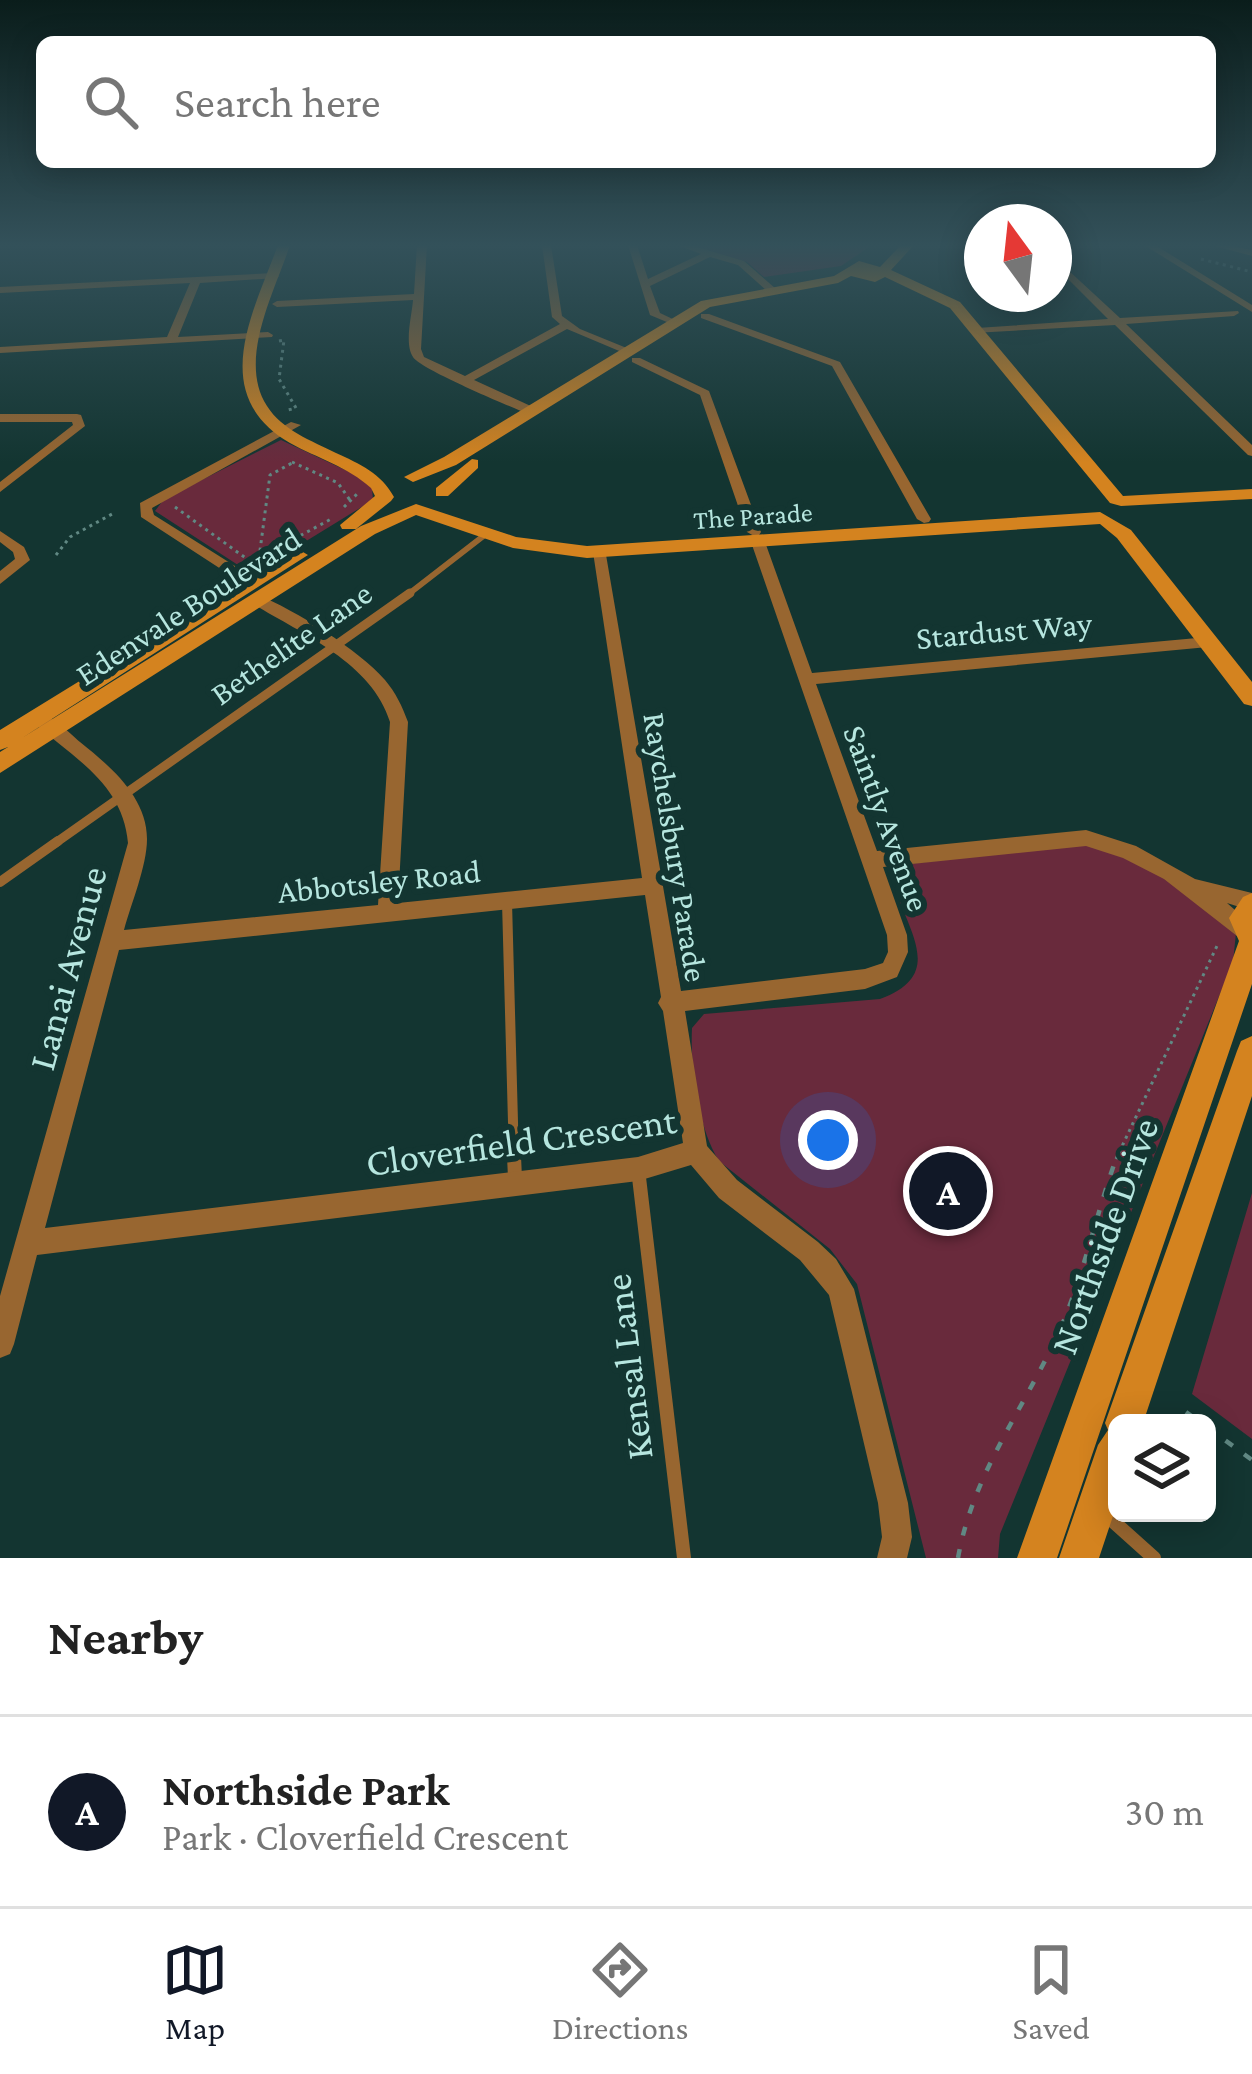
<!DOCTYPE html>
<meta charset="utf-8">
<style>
:root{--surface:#fff;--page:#f2f2f2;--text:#222;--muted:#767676;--line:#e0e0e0;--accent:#111827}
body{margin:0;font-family:"Crimson Pro",serif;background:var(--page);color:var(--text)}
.controls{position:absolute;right:36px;bottom:36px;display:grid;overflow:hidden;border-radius:18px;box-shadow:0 6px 30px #0003}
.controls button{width:108px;height:108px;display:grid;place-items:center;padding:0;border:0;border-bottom:3px solid var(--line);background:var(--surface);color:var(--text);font:60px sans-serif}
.compass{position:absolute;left:964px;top:204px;width:108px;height:108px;border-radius:50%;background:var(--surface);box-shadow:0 6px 30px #0003;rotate:345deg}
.you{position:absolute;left:828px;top:1140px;width:42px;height:42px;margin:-30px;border:9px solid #fff;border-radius:50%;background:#1a73e8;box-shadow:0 0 0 18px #1a73e833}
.badge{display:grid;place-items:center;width:78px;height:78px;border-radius:50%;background:var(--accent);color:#fff;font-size:39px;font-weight:700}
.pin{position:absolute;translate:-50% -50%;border:6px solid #fff;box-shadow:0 3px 12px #0006}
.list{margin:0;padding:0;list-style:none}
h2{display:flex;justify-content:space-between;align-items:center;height:156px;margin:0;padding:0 48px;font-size:51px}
h2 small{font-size:39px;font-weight:400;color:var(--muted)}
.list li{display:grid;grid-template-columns:78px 1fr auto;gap:36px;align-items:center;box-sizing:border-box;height:192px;padding:0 48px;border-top:3px solid var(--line)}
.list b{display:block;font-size:45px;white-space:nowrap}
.list p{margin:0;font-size:39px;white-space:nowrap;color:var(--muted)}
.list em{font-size:39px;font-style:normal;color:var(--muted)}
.icon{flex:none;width:66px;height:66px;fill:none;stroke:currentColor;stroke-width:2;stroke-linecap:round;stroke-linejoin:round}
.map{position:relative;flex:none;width:1252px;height:1558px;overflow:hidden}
.search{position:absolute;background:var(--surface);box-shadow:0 6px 30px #0003;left:36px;right:36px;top:36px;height:132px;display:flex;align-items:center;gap:30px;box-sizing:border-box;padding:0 42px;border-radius:18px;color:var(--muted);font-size:45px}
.sheet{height:348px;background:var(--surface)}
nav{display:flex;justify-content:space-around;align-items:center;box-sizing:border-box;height:168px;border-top:3px solid var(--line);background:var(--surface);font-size:33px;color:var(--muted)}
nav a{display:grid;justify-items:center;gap:6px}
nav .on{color:var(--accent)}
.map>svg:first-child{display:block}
</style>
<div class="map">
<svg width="1252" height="1558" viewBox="0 0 1252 1558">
<rect width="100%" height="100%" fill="#133531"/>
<path fill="#692a3c" d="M692,245H872L841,266L764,277L747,262Z
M281,440L356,475L372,488L373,500L277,559L238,565L155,511L164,499Z
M1079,844C1140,854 1192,892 1236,933L1233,962L1000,1534L998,1558H926L857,1284L830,1249L719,1161C698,1128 690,1068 692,1028L704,1014L880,999C956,971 894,920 892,866Z
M1252,1193V1439L1192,1394Z"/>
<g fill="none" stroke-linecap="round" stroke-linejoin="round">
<path stroke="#608883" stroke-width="3" stroke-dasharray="3 4.5" stroke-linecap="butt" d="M1201,259L1252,272
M279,341L284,340L279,379L296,408L288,410
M292,462L338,483L352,503
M175,507L247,559
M344,507L359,492
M294,539L333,518
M56,555L70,537L114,513
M259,558L270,475L292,463
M1116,1159L1217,946"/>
<path stroke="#608883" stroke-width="4.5" stroke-dasharray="9 14" stroke-linecap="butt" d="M1108,1186L1135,1204
M1186,1412L1201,1423
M1207,1427L1252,1460
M958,1558C973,1473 1024,1409 1059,1332C1084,1275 1096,1214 1117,1156"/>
<path stroke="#986630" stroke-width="6" d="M406,596L486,534"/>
<path stroke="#986630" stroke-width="9" d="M54,844L410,593"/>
<path stroke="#986630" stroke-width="10" d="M0,882L58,841
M507,902L514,1159"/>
<path stroke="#986630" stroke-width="14" d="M514,1156L515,1178
M638,1169L684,1558
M1105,1514L1154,1558"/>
<path fill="#986630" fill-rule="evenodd" d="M417,245H427L421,349L424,357L465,376L560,324L552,317L542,245H551L562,316L580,329L634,351L624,353L567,329L474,380L535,408V414L531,415C511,407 420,369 413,357C404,344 412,315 413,300L277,307L272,304L277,301L414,294Z
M628,245H637L648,279L701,254L677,245H691L744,261L776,289L767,291L738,265L710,257L650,286L660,313L679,322L674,325L650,315Z
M1054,245H1060L1054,248Z
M1144,245H1155L1252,305V312Z
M1211,245H1227L1252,250V256Z
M1054,257L1120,318L1238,311L1239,313L1234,316L1126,324L1252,445V456L1248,455L1115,325L973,333V329L977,328L1108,319L1054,265Z
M274,273L279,276L277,278L200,283L178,337L268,332L273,335L272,337L0,353V347L167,337L190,283L0,293V287Z
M701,314H709L840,362L931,519L929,522L924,523L917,519L832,366L701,318Z
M632,358H640L709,391L761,532L759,535L754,536L747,532L700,395L632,362Z
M0,414H77L81,415L85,426L0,492V482L73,425L72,422H0Z
M291,422L301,425L152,508L154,515L257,580V586H247L141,517L140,503Z
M0,531L24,547L30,560L0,584V571L15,559L13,552L0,542Z
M758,538L765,542L812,673L1208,637L1216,642L1208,647L816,684L877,851L1086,830L1136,846L1195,879L1252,893V911L1227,903L1251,924V936L1244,939L1237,936L1164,879L1123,858L1086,846L883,867L907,935L908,952L897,977L865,989L685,1011L707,1146L737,1180L818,1242L836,1259L854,1289L908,1503L912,1537L907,1558H877L882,1537L878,1503L829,1295L800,1260L719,1198L691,1165L638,1181L37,1255L14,1344L10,1354L0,1358V1296L128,843C123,784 75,759 34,723L31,719L34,715C51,713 67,731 80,742C110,766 147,797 147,839C147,866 131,904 124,930L378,905L390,722C372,663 302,634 253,604L250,600L258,595C295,610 359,650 385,680C396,693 402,706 408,722L398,903L642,878L593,552L600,548L605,549L681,991L865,969L883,963L888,952L887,935L751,542ZM645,895L661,997L658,1003L663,1011L683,1143L638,1157L45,1228L119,950Z"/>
<path fill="#d4831f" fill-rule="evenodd" d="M278,245H290C275,291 237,360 267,406C282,430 312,441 336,453C360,464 381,473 394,497L391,501L356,529H342L340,525L375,496L371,488C348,467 317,458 290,443C207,395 253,313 278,245Z
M901,245H914L891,270L960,302L1123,496L1252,489V499L1121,506L1110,503L950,308L885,277L875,282L851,276L838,283L710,307L456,465L413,482L404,477L444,457L701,301L834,276L859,261L880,267Z
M472,459L478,460V468L448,496H436V488Z
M416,504L516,537L587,546L1100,512L1131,530L1252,682V706L1244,704L1117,538L1100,524L587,558L513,548L416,515L375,534L0,773V752L8,747L0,750V730L291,551L298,549L308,555L22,738L361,526Z
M1252,893V984L1057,1558H1017L1239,941L1229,918L1243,897Z
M1252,1036V1096L1143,1423H1117V1504L1099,1558H1059L1098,1445L1108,1430L1105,1423L1237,1051L1241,1041Z"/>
</g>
<linearGradient id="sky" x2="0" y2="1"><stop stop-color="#0a1d1b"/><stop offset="0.53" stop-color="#33515a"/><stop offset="1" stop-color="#33515a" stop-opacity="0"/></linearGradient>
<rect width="1252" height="463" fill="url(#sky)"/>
<g text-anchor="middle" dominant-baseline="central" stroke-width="12" stroke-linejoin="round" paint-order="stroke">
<g font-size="27" fill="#b6e6df" stroke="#133531">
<text transform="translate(753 516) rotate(-4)">The Parade</text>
</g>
<g font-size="33" fill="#b6e6df" stroke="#133531">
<text transform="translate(188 606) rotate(-33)">Edenvale Boulevard</text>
<text transform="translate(1004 630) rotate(-5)">Stardust Way</text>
<text transform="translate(291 643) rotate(-35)">Bethelite Lane</text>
<text transform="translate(887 818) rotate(70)">Saintly Avenue</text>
<text transform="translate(676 847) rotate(81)">Raychelsbury Parade</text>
<text transform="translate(379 881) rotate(-6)">Abbotsley Road</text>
</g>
<g font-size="39" fill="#b6e6df" stroke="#133531">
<text transform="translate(67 968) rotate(-75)">Lanai Avenue</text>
<text transform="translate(521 1141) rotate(-8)">Cloverfield Crescent</text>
<text transform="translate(1104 1236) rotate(-70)">Northside Drive</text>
<text transform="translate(628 1367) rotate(-97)">Kensal Lane</text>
</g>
</g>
</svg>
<div class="controls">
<button><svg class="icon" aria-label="layers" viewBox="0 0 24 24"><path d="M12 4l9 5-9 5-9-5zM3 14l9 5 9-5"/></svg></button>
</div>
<svg class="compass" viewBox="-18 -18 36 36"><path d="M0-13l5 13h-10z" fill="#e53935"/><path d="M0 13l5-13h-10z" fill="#767676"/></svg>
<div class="you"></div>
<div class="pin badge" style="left:948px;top:1191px">A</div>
<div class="search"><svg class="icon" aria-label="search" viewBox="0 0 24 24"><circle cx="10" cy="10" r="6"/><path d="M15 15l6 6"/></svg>Search here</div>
</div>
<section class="sheet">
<h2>Nearby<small></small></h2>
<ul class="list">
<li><span class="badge">A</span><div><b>Northside Park</b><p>Park · Cloverfield Crescent</p></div><em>30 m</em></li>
</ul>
</section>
<nav>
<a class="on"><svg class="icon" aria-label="map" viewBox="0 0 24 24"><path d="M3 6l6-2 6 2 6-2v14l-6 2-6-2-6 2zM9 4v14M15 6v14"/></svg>Map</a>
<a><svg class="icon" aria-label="directions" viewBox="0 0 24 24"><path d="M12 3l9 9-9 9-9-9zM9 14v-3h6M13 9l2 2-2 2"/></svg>Directions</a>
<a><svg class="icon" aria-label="saved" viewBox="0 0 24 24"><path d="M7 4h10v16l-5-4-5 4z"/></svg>Saved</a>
</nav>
